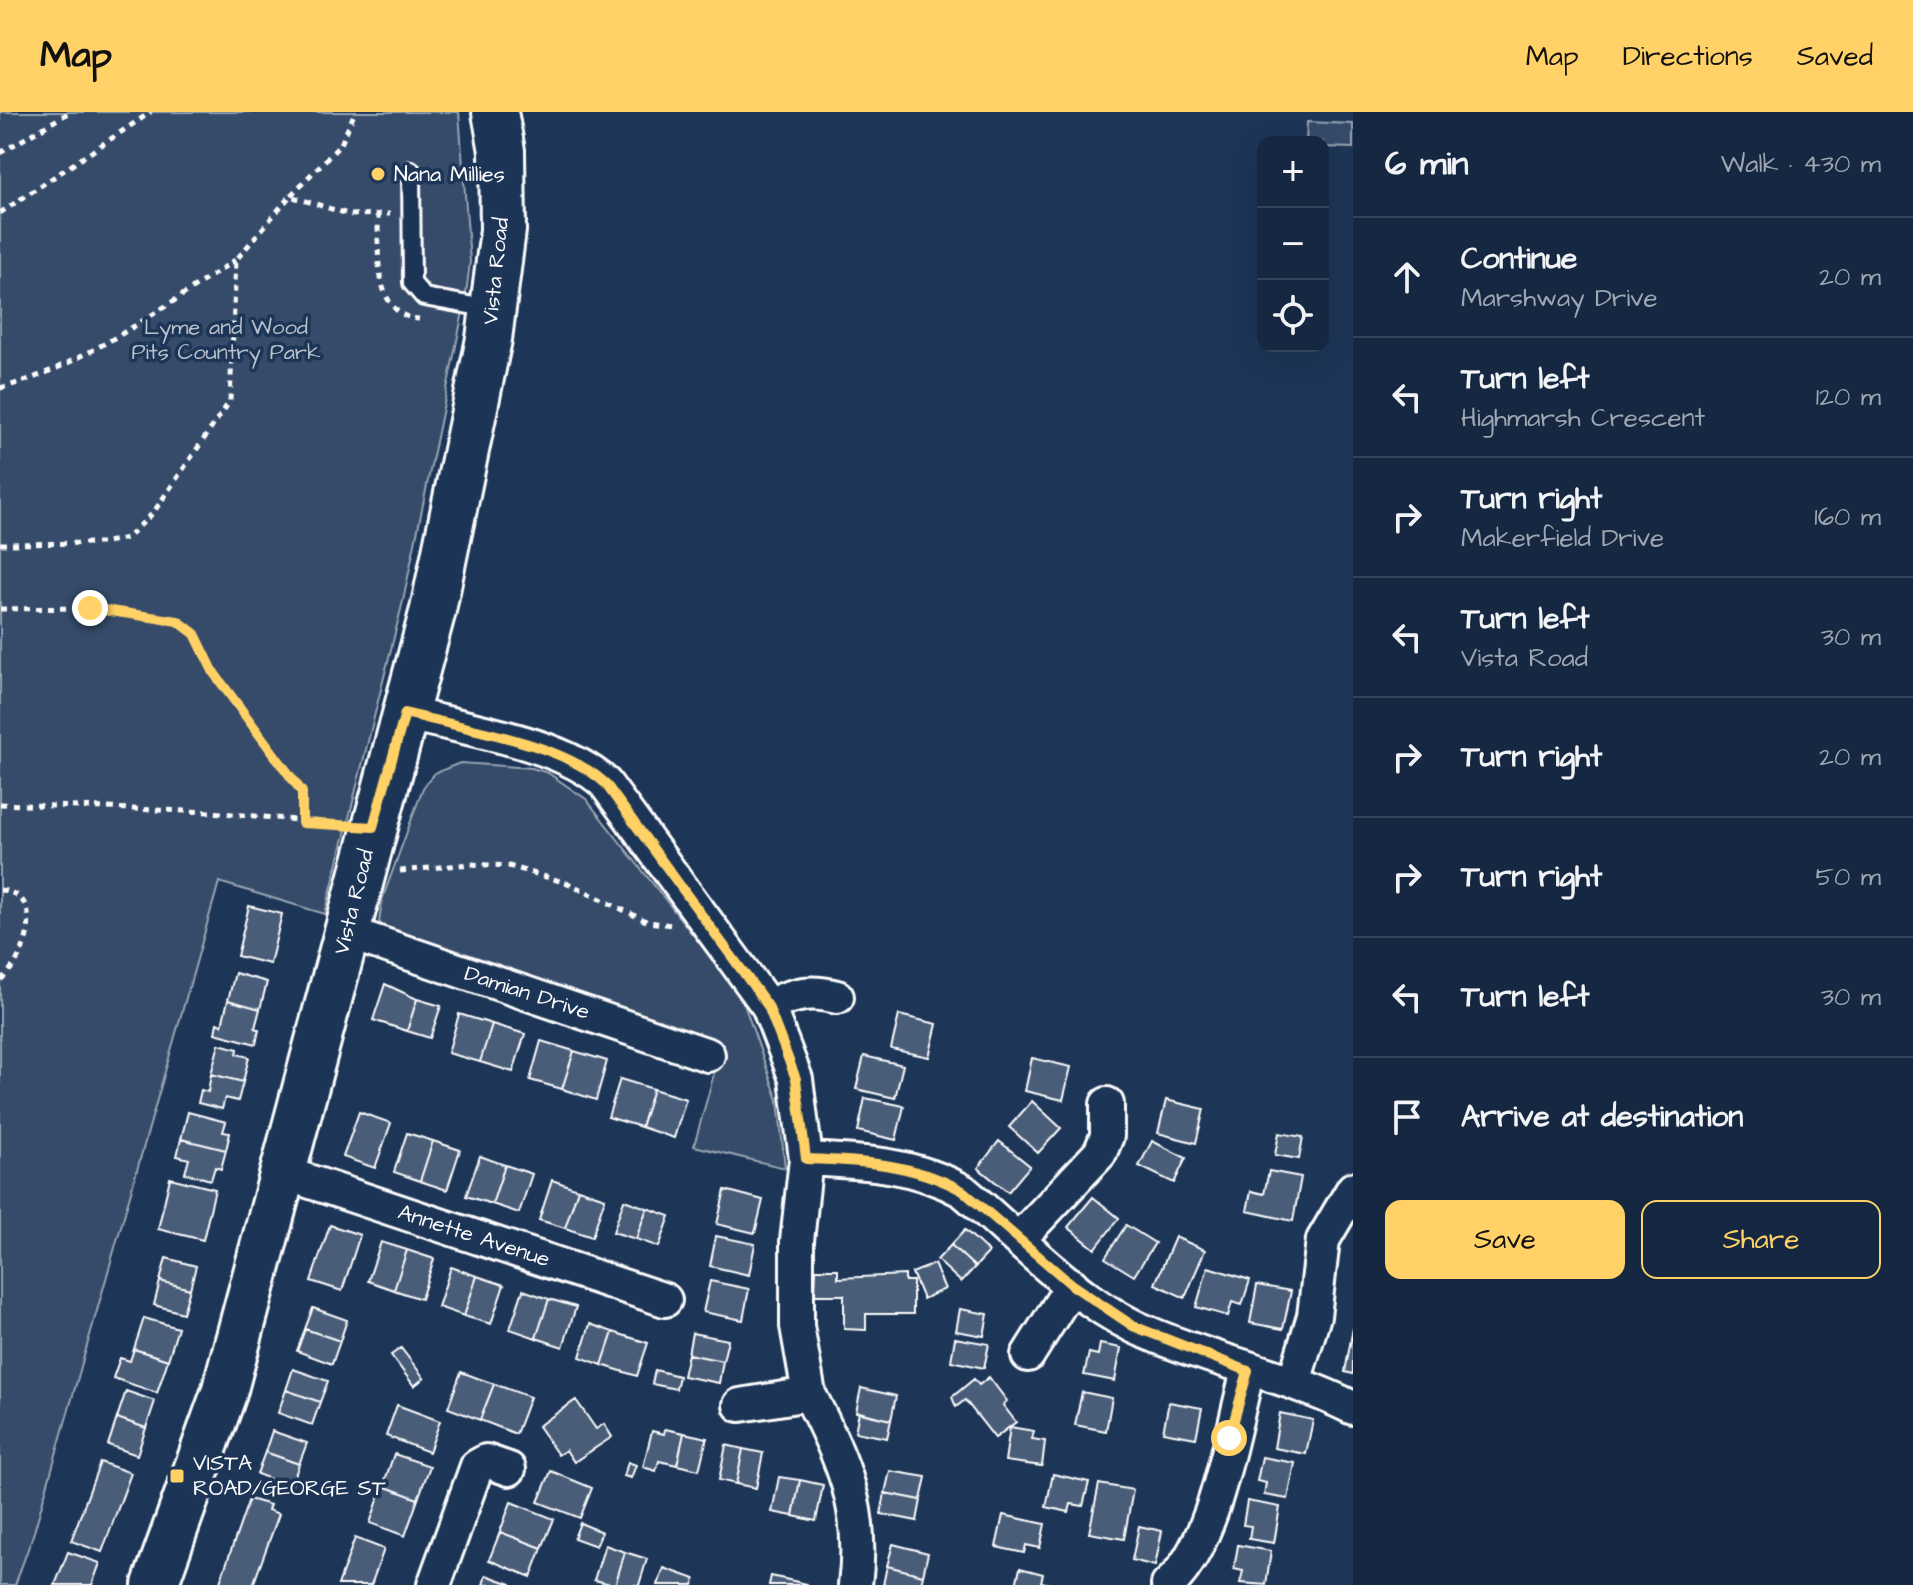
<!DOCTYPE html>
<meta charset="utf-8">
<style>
:root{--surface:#162841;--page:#23344c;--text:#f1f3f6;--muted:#9ea6b1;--line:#35445a;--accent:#ffd166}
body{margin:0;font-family:"Architects Daughter",sans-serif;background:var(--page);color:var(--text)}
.controls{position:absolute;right:24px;top:24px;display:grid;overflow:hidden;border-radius:16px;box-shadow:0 8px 32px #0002}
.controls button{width:72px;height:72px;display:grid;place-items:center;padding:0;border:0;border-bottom:2px solid var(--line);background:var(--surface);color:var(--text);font:40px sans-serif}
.stop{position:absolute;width:24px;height:24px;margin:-18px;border:6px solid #ffd166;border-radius:50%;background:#fff}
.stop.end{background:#ffd166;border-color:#fff;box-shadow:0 2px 8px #0008}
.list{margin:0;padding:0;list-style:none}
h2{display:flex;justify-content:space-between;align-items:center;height:104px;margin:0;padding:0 32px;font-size:34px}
h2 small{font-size:26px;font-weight:400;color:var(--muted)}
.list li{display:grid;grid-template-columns:52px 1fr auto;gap:24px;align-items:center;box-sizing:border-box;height:120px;padding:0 32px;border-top:2px solid var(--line)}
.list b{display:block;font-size:30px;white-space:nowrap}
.list p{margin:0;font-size:26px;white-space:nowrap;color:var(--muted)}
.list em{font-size:26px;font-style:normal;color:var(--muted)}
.actions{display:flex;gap:16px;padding:24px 32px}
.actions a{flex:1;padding:18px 0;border:2px solid var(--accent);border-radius:16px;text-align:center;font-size:28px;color:var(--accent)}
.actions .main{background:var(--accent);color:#111}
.icon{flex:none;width:44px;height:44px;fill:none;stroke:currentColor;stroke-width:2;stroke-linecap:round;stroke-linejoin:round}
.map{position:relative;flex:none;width:1353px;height:1473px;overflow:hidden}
header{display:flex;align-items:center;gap:48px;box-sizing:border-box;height:112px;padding:0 40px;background:var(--accent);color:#111}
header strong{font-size:38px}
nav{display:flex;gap:44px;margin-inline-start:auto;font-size:28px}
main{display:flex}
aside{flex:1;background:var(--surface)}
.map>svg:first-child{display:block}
</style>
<header>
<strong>Map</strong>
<nav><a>Map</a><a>Directions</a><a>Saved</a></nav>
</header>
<main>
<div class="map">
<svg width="1353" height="1473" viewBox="0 0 1353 1473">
<rect width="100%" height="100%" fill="#1d3557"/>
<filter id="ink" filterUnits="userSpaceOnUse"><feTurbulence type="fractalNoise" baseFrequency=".0125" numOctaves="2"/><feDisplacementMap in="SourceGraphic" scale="16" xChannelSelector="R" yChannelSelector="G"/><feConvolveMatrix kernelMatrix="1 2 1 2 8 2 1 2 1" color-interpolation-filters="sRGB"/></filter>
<g filter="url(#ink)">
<path fill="#364b69" stroke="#9aa5b4" stroke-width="2" d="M0,0H459L470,150L465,190L403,489L325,802L219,770L34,1420L15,1473H0Z
M1307,10L1353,12V36L1323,35V30H1306Z
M460,651L532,656L548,661L586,687L741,884L778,988L785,1056L694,1034L722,933L390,822L379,810L382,788L423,676L435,661Z"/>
<path fill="#4a5d79" stroke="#fff" stroke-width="2" d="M249,794L282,802L270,852L237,844Z
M235,861L267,870L260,897L228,888Z
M385,872L417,887L407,919L373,908Z
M417,887L441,894L430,926L407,919Z
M228,888L260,897L255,916L259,918L256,932L215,921L217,911L222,913Z
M459,902L492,912L480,950L448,941Z
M899,903L937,912L929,945L891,937Z
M492,912L525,922L513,960L480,950Z
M541,929L574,939L562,977L530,968Z
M219,932L238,937L237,942L249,945L243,970L211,962Z
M574,939L607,949L596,988L562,977Z
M864,944L903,953L895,986L856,977Z
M1032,946L1071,955L1063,988L1025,979Z
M211,962L243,970L238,989L225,986L222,997L198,991L201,978L208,980Z
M620,967L653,977L641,1015L608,1005Z
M653,977L686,987L674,1026L641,1015Z
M865,986L904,994L896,1028L858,1019Z
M1166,988L1204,997L1196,1031L1158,1021Z
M1032,989L1061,1016L1038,1041L1009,1015Z
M188,1000L226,1010L223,1020L230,1021L226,1038L181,1027Z
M359,1000L391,1011L375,1056L343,1045Z
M407,1021L433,1029L420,1069L394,1060Z
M1279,1021L1303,1025L1299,1047L1275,1043Z
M181,1027L226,1038L221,1057L215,1055L211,1068L185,1061L189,1047L177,1044Z
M433,1029L460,1038L447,1078L420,1069Z
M999,1029L1030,1054L1008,1080L978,1056Z
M1152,1029L1186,1046L1174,1071L1139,1054Z
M480,1044L505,1053L492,1092L466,1084Z
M505,1053L532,1062L519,1101L492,1092Z
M1269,1059L1301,1065L1293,1109L1247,1099L1251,1079L1264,1082Z
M170,1066L215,1077L203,1128L158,1117Z
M552,1068L578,1077L565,1116L539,1108Z
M578,1077L605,1086L592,1125L565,1116Z
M725,1078L763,1088L755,1121L717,1112Z
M1093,1085L1119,1106L1095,1137L1068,1115Z
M624,1088L647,1096L636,1127L613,1120Z
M647,1096L670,1104L659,1135L636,1127Z
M330,1113L360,1123L342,1179L311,1169Z
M1126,1113L1155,1131L1134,1164L1105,1146Z
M965,1118L989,1140L975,1155L951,1133Z
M716,1124L755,1132L749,1163L710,1154Z
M1175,1125L1205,1138L1185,1186L1155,1172Z
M381,1130L407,1138L394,1178L368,1169Z
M951,1133L975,1155L961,1170L937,1148Z
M407,1138L434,1147L421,1187L394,1178Z
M166,1146L196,1154L190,1177L160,1169Z
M934,1152L945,1177L923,1187L912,1161Z
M451,1155L477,1164L464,1204L438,1195Z
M1208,1155L1250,1168L1242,1193L1232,1190L1228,1204L1196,1195Z
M816,1157H838V1166L905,1163V1169H913V1202H866V1218L844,1217V1183H815Z
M477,1164L504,1173L491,1212L464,1204Z
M160,1169L190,1177L183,1201L154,1193Z
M710,1169L749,1177L743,1208L703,1200Z
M1257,1173L1291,1179L1283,1217L1250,1211Z
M523,1178L549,1187L536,1226L510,1217Z
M549,1187L576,1195L563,1235L536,1226Z
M313,1196L347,1208L340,1229L305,1217Z
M960,1197L988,1202L984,1224L956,1219Z
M144,1206L178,1216L168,1248L134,1237Z
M590,1212L613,1220L602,1253L580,1245Z
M1353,1216V1262L1345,1260Z
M305,1217L340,1229L332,1252L297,1239Z
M613,1220L648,1231L637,1264L602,1253Z
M692,1221L728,1228L723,1249L688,1242Z
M955,1226L989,1232L984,1256L951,1249Z
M1100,1232L1121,1236L1115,1269L1084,1263L1089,1241L1098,1243Z
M401,1236L424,1266L414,1274L391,1243Z
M134,1237L168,1248L157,1281L113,1266L120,1246L130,1249Z
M688,1242L723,1249L719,1271L683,1264Z
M293,1257L328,1269L320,1290L286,1278Z
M655,1258L679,1264L676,1277L652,1272Z
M461,1260L494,1272L480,1308L448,1296Z
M989,1265L1007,1289L1003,1293L1016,1310L995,1326L965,1288L956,1295L952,1285L974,1267L979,1273Z
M494,1272L530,1285L516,1322L480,1308Z
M861,1276L896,1284L891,1308L856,1300Z
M286,1278L320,1290L312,1313L278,1301Z
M126,1279L155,1289L146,1316L117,1306Z
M1082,1280L1112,1286L1106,1319L1075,1313Z
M576,1288L596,1317L604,1312L612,1325L574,1350L566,1338L558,1343L538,1314Z
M1169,1290L1202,1296L1196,1326L1163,1320Z
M397,1293L440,1309L429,1340L386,1324Z
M859,1300L891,1308L887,1326L855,1320Z
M1280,1301L1313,1308L1306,1342L1274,1336Z
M117,1306L146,1316L137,1343L108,1333Z
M1010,1315L1034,1319L1032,1327L1045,1329L1042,1354L1005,1349Z
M665,1317L684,1321L677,1353L659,1349L656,1359L643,1355L652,1319L664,1322Z
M272,1319L307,1331L299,1352L265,1340Z
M684,1321L707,1326L699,1358L677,1353Z
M726,1333L743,1337L736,1372L719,1368Z
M743,1337L763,1341L756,1376L736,1372Z
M265,1340L299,1352L291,1375L257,1362Z
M394,1342L430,1354L418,1387L383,1374Z
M1262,1345L1295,1351L1288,1387L1264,1383L1266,1371L1257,1369Z
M100,1350L131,1361L102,1440L71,1429Z
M628,1350L636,1353L631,1366L624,1364Z
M551,1359L592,1376L580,1406L538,1390Z
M890,1359L926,1365L921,1388L885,1381Z
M1053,1362L1089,1370L1083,1394L1071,1392L1069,1400L1046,1395Z
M779,1365L800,1368L793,1404L772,1400Z
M800,1368L823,1373L816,1409L793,1404Z
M1099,1372L1133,1378L1124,1427L1089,1421Z
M383,1374L418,1387L405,1424L370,1411Z
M885,1381L921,1388L917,1409L881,1402Z
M249,1387L270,1393L268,1398L279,1402L253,1473H219Z
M1247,1389L1280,1395L1274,1431L1249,1427L1251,1414L1243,1413Z
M511,1390L554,1407L542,1436L500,1420Z
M1003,1403L1045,1412L1040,1436L1026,1433L1024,1441L996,1435Z
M580,1411L602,1420L596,1434L574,1426Z
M1139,1414L1162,1419L1155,1454L1132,1448Z
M500,1420L542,1436L531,1465L489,1448Z
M355,1426L384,1437L371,1473H338Z
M893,1432L928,1441L923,1463L887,1454Z
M605,1433L625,1440L615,1473L594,1468Z
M1238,1433L1271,1439L1266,1473L1240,1471L1243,1459L1234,1457Z
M68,1440L100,1451L92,1473H55Z
M625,1440L647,1447L639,1473H615Z
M887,1454L923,1463L921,1473H883Z
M664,1456L695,1467L693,1473H658Z
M1020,1456L1043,1462L1041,1470L1054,1473H1016Z
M486,1463L511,1472V1473H483Z
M771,1464L807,1472V1473H769Z"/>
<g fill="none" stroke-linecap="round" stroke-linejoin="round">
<defs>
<path id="service" d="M411,58L412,171L424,185L491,197"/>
<path id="minor" d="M405,601C464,617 560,630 605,671L768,894L796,967L806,1047L797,1129V1214L809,1282
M346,820L708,943
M768,894C794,882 809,878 837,885
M806,1047C861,1050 913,1051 963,1079C1017,1124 1071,1184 1135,1215C1206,1248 1284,1261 1353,1296
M284,1061L665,1188
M1019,1127L1100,1041L1107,1024V992
M1028,1243L1072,1173
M1294,1270L1314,1204L1323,1128L1353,1077
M740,1293L809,1282C843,1347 865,1398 855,1473
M434,1473L477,1354L486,1349L509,1357
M1168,1473C1216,1432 1231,1320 1248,1259"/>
<path id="secondary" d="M155,1473L224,1281L433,498L489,227L503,118L502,39L495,0"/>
</defs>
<use href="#service" stroke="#fff" stroke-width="22"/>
<use href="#minor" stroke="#fff" stroke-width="38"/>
<use href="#secondary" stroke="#fff" stroke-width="50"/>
<path stroke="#fff" stroke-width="5" stroke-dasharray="6 6" stroke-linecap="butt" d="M0,41L70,0
M291,83L341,32L355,0
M0,101L151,0
M378,102C379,137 371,203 419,207
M0,276C79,257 167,193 235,148
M0,432L102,431L127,426L153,401L230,289L236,148L290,84L351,103L390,102
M0,497L90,496L178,509L195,522L214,561L302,680V711
M0,692L211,700L340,712
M400,759L470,752L509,754L570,772L648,810L673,813
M0,778C48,782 27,848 0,868"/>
<use href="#service" stroke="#1d3557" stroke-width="16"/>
<use href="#minor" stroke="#1d3557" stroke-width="32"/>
<use href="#secondary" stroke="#1d3557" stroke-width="44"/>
</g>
</g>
<g fill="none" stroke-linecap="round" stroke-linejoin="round" filter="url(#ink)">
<path stroke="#ffd166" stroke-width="10" d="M90,496L178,509L195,522L214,561L302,680V711L373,715L405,601C465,617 560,630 605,671L768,894L796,967L806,1047C861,1049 913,1051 963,1079L1072,1173L1133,1214L1248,1259L1229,1326"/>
</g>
<g fill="#ffd166" stroke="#1d3557" stroke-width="3">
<circle cx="378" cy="62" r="8"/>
<rect x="169" y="1356" width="16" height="16" rx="4"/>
</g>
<g text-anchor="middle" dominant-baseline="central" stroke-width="7" stroke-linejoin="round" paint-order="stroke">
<g font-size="22" fill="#fff" stroke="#1d3557" text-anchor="start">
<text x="394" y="62">Nana Millies</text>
<text x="193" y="1351">VISTA<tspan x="193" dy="25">ROAD/GEORGE ST</tspan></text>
</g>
<g font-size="22" fill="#fff" stroke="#1d3557">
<text transform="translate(496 159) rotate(-84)">Vista Road</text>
<text transform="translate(354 790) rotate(-76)">Vista Road</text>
<text transform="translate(527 881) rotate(18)">Damian Drive</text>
<text transform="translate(474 1124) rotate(18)">Annette Avenue</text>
</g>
<g font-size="22" fill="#b9c0ca" stroke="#1d3557">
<text x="226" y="215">Lyme and Wood<tspan x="226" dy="25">Pits Country Park</tspan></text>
</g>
</g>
</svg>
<div class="controls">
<button>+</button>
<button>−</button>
<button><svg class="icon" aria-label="locate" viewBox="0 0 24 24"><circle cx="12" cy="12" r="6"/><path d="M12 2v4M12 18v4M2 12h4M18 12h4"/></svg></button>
</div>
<div class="stop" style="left:1229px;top:1326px"></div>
<div class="stop end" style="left:90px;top:496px"></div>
</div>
<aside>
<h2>6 min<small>Walk · 430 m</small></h2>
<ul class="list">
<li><svg class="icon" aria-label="ahead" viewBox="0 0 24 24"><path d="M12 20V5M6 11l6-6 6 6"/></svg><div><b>Continue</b><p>Marshway Drive</p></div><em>20 m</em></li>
<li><svg class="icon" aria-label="left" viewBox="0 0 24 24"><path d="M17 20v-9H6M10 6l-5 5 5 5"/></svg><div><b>Turn left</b><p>Highmarsh Crescent</p></div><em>120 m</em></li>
<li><svg class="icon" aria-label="right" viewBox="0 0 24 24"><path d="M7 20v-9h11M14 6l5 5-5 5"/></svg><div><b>Turn right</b><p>Makerfield Drive</p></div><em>160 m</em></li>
<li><svg class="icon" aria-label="left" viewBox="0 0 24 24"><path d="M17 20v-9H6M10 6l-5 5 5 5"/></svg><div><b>Turn left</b><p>Vista Road</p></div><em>30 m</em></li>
<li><svg class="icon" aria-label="right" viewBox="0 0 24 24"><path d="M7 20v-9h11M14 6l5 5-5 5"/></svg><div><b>Turn right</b></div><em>20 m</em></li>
<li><svg class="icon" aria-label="right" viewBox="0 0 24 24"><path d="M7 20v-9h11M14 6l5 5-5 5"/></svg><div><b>Turn right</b></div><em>50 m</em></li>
<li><svg class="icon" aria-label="left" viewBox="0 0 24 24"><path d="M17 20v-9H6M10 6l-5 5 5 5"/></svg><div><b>Turn left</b></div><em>30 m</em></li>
<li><svg class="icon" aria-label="arrive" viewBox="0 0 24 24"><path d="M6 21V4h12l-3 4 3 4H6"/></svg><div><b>Arrive at destination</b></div></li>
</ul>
<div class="actions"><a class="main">Save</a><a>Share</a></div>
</aside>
</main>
